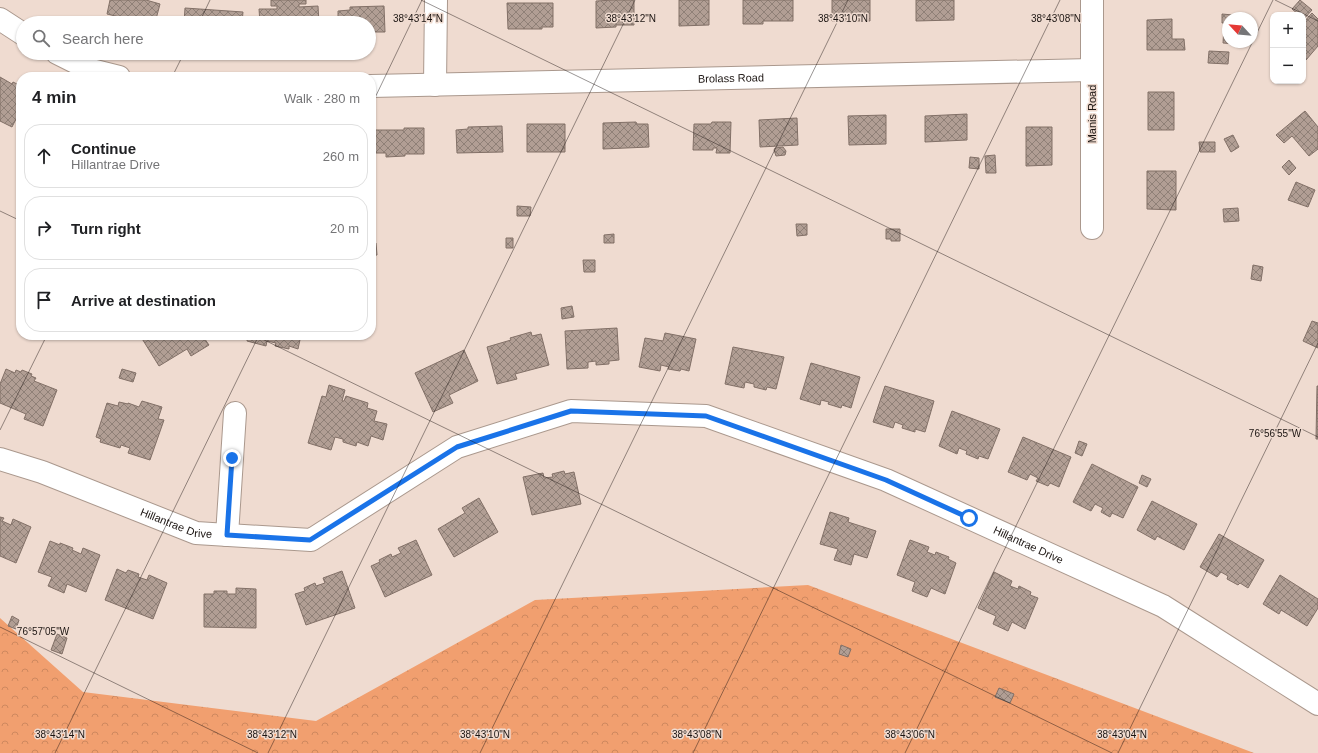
<!DOCTYPE html>
<meta charset="utf-8">
<style>
:root{--surface:#fff;--page:#f2f2f2;--text:#202124;--muted:#757577;--line:#e0e0e0}
body{margin:0;font-family:Helvetica,sans-serif;background:var(--page);color:var(--text)}
.controls{position:absolute;right:12px;top:12px;display:grid;overflow:hidden;border-radius:8px;box-shadow:0 1px 3px #0004}
.controls button{width:36px;height:36px;display:grid;place-items:center;padding:0;border:0;border-bottom:1px solid var(--line);background:var(--surface);color:var(--text);font:20px sans-serif}
.compass{position:absolute;left:1222px;top:12px;width:36px;height:36px;border-radius:50%;background:var(--surface);box-shadow:0 1px 3px #0004;rotate:296deg}
.stop{position:absolute;width:12px;height:12px;margin:-9px;border:3px solid #1a73e8;border-radius:50%;background:#fff}
.stop.end{background:#1a73e8;border-color:#fff;box-shadow:0 1px 4px #0008}
.list{margin:0;padding:0;list-style:none}
h2{display:flex;justify-content:space-between;align-items:center;height:52px;margin:0;padding:0 16px;font-size:17px}
h2 small{font-size:13px;font-weight:400;color:var(--muted)}
.list li{display:grid;grid-template-columns:26px 1fr auto;gap:12px;align-items:center;box-sizing:border-box;height:64px;margin:0 8px 8px;padding:0 8px;border:1px solid var(--line);border-radius:16px}
.list b{display:block;font-size:15px;white-space:nowrap}
.list p{margin:0;font-size:13px;white-space:nowrap;color:var(--muted)}
.list em{font-size:13px;font-style:normal;color:var(--muted)}
.icon{flex:none;width:22px;height:22px;fill:none;stroke:currentColor;stroke-width:2;stroke-linecap:round;stroke-linejoin:round}
.map{position:relative;flex:none;width:1318px;height:753px;overflow:hidden}
.search{position:absolute;background:var(--surface);box-shadow:0 1px 3px #0004;left:16px;top:16px;width:360px;height:44px;display:flex;align-items:center;gap:10px;box-sizing:border-box;padding:0 14px;border-radius:22px;color:var(--muted);font-size:15px}
.panel{position:absolute;background:var(--surface);box-shadow:0 1px 3px #0004;left:16px;top:72px;width:360px;height:268px;border-radius:16px}
.map>svg:first-child{display:block}
</style>
<div class="map">
<svg width="1318" height="753" viewBox="0 0 1318 753">
<defs>
<pattern id="forest-crowns" width="20" height="18" patternUnits="userSpaceOnUse"><rect width="20" height="18" fill="#f19f6f"/><path d="M2 6a3 3 0 1 1 6 0M12 15a3 3 0 1 1 6 0" fill="none" stroke="#ce885f"/></pattern>
<pattern id="building-cross-hatch" width="8" height="8" patternUnits="userSpaceOnUse"><rect width="8" height="8" fill="#b19e94"/><path d="M0 0l8 8M0 8l8-8" fill="none" stroke="#8f8077"/></pattern>
</defs>
<rect width="100%" height="100%" fill="#efdbd0"/>
<path fill="url(#forest-crowns)" d="M808,585L1254,753H0V618L83,692L316,721L535,600Z"/>
<path fill="url(#building-cross-hatch)" stroke="#827067" d="M110,0H146L160,4L155,23H135L136,21L107,14Z
M271,0H306V4H299V7L318,6L319,23H260L259,9H277V6H271Z
M614,0H634V25H616V27L596,28V1Z
M679,0H709V25L679,26Z
M743,0H793V21H763V24H743Z
M832,0H870V21H832Z
M916,0H954V20L916,21Z
M1300,0L1312,10L1304,19L1303,15H1299L1292,9Z
M507,3H553V27H542V29H508Z
M384,6L385,32H369V23H338V11L350,10V7Z
M185,8L243,12L242,23H184Z
M1312,13L1318,19V46L1306,60L1303,58V23Z
M1222,14L1233,15V18H1228V23H1222Z
M1172,19V39H1184L1185,50H1147V20Z
M1224,26H1228V42H1236V44L1223,43Z
M1209,51L1229,52L1228,64L1208,63Z
M0,77L12,84L13,82L21,86V109L12,127L0,121Z
M1148,92H1174V130H1148Z
M1305,111L1318,127V149L1309,156L1292,136L1284,143L1276,135Z
M967,114V140L925,142V116Z
M886,115V144L849,145L848,116Z
M797,118L798,145L760,147L759,120Z
M636,122L637,124H648L649,147L603,149V123Z
M712,122H731L730,153H716L717,148H713V150H693L694,124H711Z
M527,124H565V152H527Z
M502,126L503,152L457,153L456,130L468,129V127Z
M1026,127H1052V165L1026,166Z
M404,128H424V154H405V156L386,157V153H375L374,130H404Z
M1233,135L1239,147L1231,152L1224,139Z
M1199,142H1215V152H1200Z
M783,147L786,151L785,155L776,156L774,150L775,148Z
M995,155L996,173H986L985,156Z
M970,157L979,158V169L969,168Z
M1289,160L1296,168L1289,175L1282,167Z
M1147,171H1176V210L1147,209Z
M1296,182L1315,190L1308,207L1288,200Z
M517,206L531,207L530,216H517Z
M1238,208L1239,221L1224,222L1223,209Z
M796,224H807V235L797,236Z
M886,229H900V241H891V239H886Z
M614,234V243H604V235Z
M506,238H513V248H506Z
M376,243L377,255L371,256V244Z
M583,260H595V272H584Z
M1253,265L1263,267L1261,281L1251,279Z
M572,306L574,317L562,319L561,308Z
M1312,321L1318,323V348L1303,341Z
M617,328L619,360L609,361V364L596,365V361L588,362V368L567,369L565,331Z
M531,332L532,336L541,334L549,365L515,374L517,379L497,384L487,347L511,340L510,338Z
M665,333L696,339L689,371L681,369L680,371L668,369L669,367L661,365L660,371L639,367L645,338L663,341Z
M145,335H202L209,345L191,356L187,349L159,366L141,337Z
M248,335H301L298,349L289,346V349L275,346L276,343L267,341L266,346L247,341Z
M733,347L784,357L776,389L767,387L766,390L754,387V384L745,382L744,388L725,384Z
M464,350L478,381L449,395L453,403L433,412L415,373Z
M811,363L860,377L851,408L842,405L841,408L828,404L829,402L821,400L820,405L800,399Z
M6,369L15,373L16,370L21,372L22,370L32,374L31,376L36,378L34,381L57,390L43,426L24,419L26,414L0,403V384Z
M122,369L136,373L133,382L119,378Z
M329,385L345,390L342,401H344L346,396L368,403L367,408L377,411L374,421L387,424L383,440L371,436L368,446L357,442L356,446L343,442V439L335,437L331,450L308,443L322,396L326,397Z
M885,386L934,401L925,432L915,429V432L902,428L903,425L895,422L893,428L873,422Z
M1317,386H1318V439H1316Z
M142,401L162,407L158,419L164,420L150,460L128,453L130,448L121,445L120,448L100,442L101,439L96,437L107,403L118,406L119,402L128,404V403L139,407Z
M952,411L1000,429L988,459L979,456L978,459L966,454L967,451L959,448L957,454L939,446Z
M1023,437L1071,457L1059,487L1050,483L1048,486L1036,481L1038,478L1030,474L1027,480L1008,472Z
M1079,441L1087,444L1082,456L1075,453Z
M1092,464L1138,487L1123,518L1112,513L1110,517L1101,512L1103,508L1095,504L1091,511L1073,502Z
M564,471L565,474L574,472L581,504L532,515L523,477L543,473L544,478L553,477L552,474Z
M1142,475L1151,479L1147,487L1139,483Z
M479,498L498,532L454,557L438,529L465,513L462,508Z
M1152,501L1197,524L1184,550L1157,536L1155,540L1137,530Z
M830,512L849,518L848,522L876,531L867,558L854,554L851,565L834,560L838,549L820,544Z
M0,517L4,518L2,521L11,525L13,519L31,527L16,563L0,556Z
M1219,534L1264,560L1248,588L1240,583L1238,585L1227,579L1228,576L1221,572L1217,577L1200,567Z
M416,540L432,575L385,597L371,566L380,562L379,560L391,554L392,557L401,553L398,548Z
M910,540L929,547L927,552L935,555L936,552L949,557L948,559L956,563L945,594L931,588L927,597L912,591L915,582L897,575Z
M50,541L60,545V543L73,548L72,550L81,554L83,548L100,555L86,592L67,584L64,593L48,586L52,577L38,572Z
M117,569L126,573L128,570L139,574L138,577L147,580L149,575L167,583L153,619L105,600Z
M342,571L355,608L306,625L295,594L305,591L304,588L315,583L316,586L325,583L323,578Z
M994,572L1012,581L1010,586L1018,589L1019,586L1031,592L1030,595L1038,598L1025,629L1012,622L1008,631L993,624L996,616L978,608Z
M1280,575L1318,599V608L1307,626L1281,610L1279,614L1263,604Z
M236,588L256,589V628L204,627V594H214V591H227V594H236Z
M12,616L19,620L16,629L8,626Z
M57,634L67,638L62,654L51,650Z
M841,645L851,649L848,657L839,654Z
M999,688L1014,694L1010,703L995,697Z"/>
<g fill="none" stroke-linecap="round" stroke-linejoin="round">
<defs>
<g id="minor">
<path d="M1092,0V228"/>
<path d="M0,19L23,34"/>
<path d="M57,53L91,70L119,77"/>
<path d="M435,85L436,0"/>
<path id="s1" d="M371,86L1091,70"/>
<path id="s2" d="M0,459L42,472L196,533L311,540L457,447L571,411L706,416L886,480L1163,606L1318,704"/>
<path d="M227,535L235,413"/>
</g>
</defs>
<use href="#minor" stroke="#aa988d" stroke-width="24"/>
<use href="#minor" stroke="#fff" stroke-width="22"/>
</g>
<g fill="none" stroke-linecap="round" stroke-linejoin="round">
<path stroke="#1a73e8" stroke-width="5" d="M232,458L227,535L310,540L457,447L571,411L706,416L886,480L969,518"/>
</g>
<path fill="none" stroke="#1c1512" stroke-width="1" stroke-opacity="0.45" d="M421,0L1318,437M1275,0L1318,21M199,23L210,0M172,77L184,53M371,106L422,0M0,211L21,221M254,335L1112,753M0,430L47,335M0,627L258,753M55,753L259,335M268,753L635,0M480,753L848,0M693,753L1060,0M905,753L1273,0M1118,753L1318,343"/>
<g text-anchor="middle" dominant-baseline="central" stroke-width="3" stroke-linejoin="round" paint-order="stroke">
<g font-size="11" fill="#1c1512" stroke="#efdbd0">
<text stroke="none"><textPath href="#s1" startOffset="360">Brolass Road</textPath></text>
<text transform="translate(1092 114) rotate(-90)">Manis Road</text>
<text stroke="none"><textPath href="#s2" startOffset="188">Hillantrae Drive</textPath></text>
<text stroke="none"><textPath href="#s2" startOffset="1100">Hillantrae Drive</textPath></text>
</g>
</g>
<g font-size="10" text-anchor="middle" fill="#1c1512" stroke="#efdbd0" stroke-width="3" stroke-linejoin="round" paint-order="stroke">
<text x="418" y="22">38°43'14"N</text>
<text x="631" y="22">38°43'12"N</text>
<text x="843" y="22">38°43'10"N</text>
<text x="1056" y="22">38°43'08"N</text>
<text x="1275" y="437">76°56'55"W</text>
<text x="43" y="635">76°57'05"W</text>
<text x="60" y="738">38°43'14"N</text>
<text x="272" y="738">38°43'12"N</text>
<text x="485" y="738">38°43'10"N</text>
<text x="697" y="738">38°43'08"N</text>
<text x="910" y="738">38°43'06"N</text>
<text x="1122" y="738">38°43'04"N</text>
</g>
</svg>
<div class="controls">
<button>+</button>
<button>−</button>
</div>
<svg class="compass" viewBox="-18 -18 36 36"><path d="M0-13l5 13h-10z" fill="#e53935"/><path d="M0 13l5-13h-10z" fill="#757577"/></svg>
<div class="stop" style="left:969px;top:518px"></div>
<div class="stop end" style="left:232px;top:458px"></div>
<div class="search"><svg class="icon" aria-label="search" viewBox="0 0 24 24"><circle cx="10" cy="10" r="6"/><path d="M15 15l6 6"/></svg>Search here</div>
<section class="panel">
<h2>4 min<small>Walk · 280 m</small></h2>
<ul class="list">
<li><svg class="icon" aria-label="ahead" viewBox="0 0 24 24"><path d="M12 20V5M6 11l6-6 6 6"/></svg><div><b>Continue</b><p>Hillantrae Drive</p></div><em>260 m</em></li>
<li><svg class="icon" aria-label="right" viewBox="0 0 24 24"><path d="M7 20v-9h11M14 6l5 5-5 5"/></svg><div><b>Turn right</b></div><em>20 m</em></li>
<li><svg class="icon" aria-label="arrive" viewBox="0 0 24 24"><path d="M6 21V4h12l-3 4 3 4H6"/></svg><div><b>Arrive at destination</b></div></li>
</ul>
</section>
</div>
